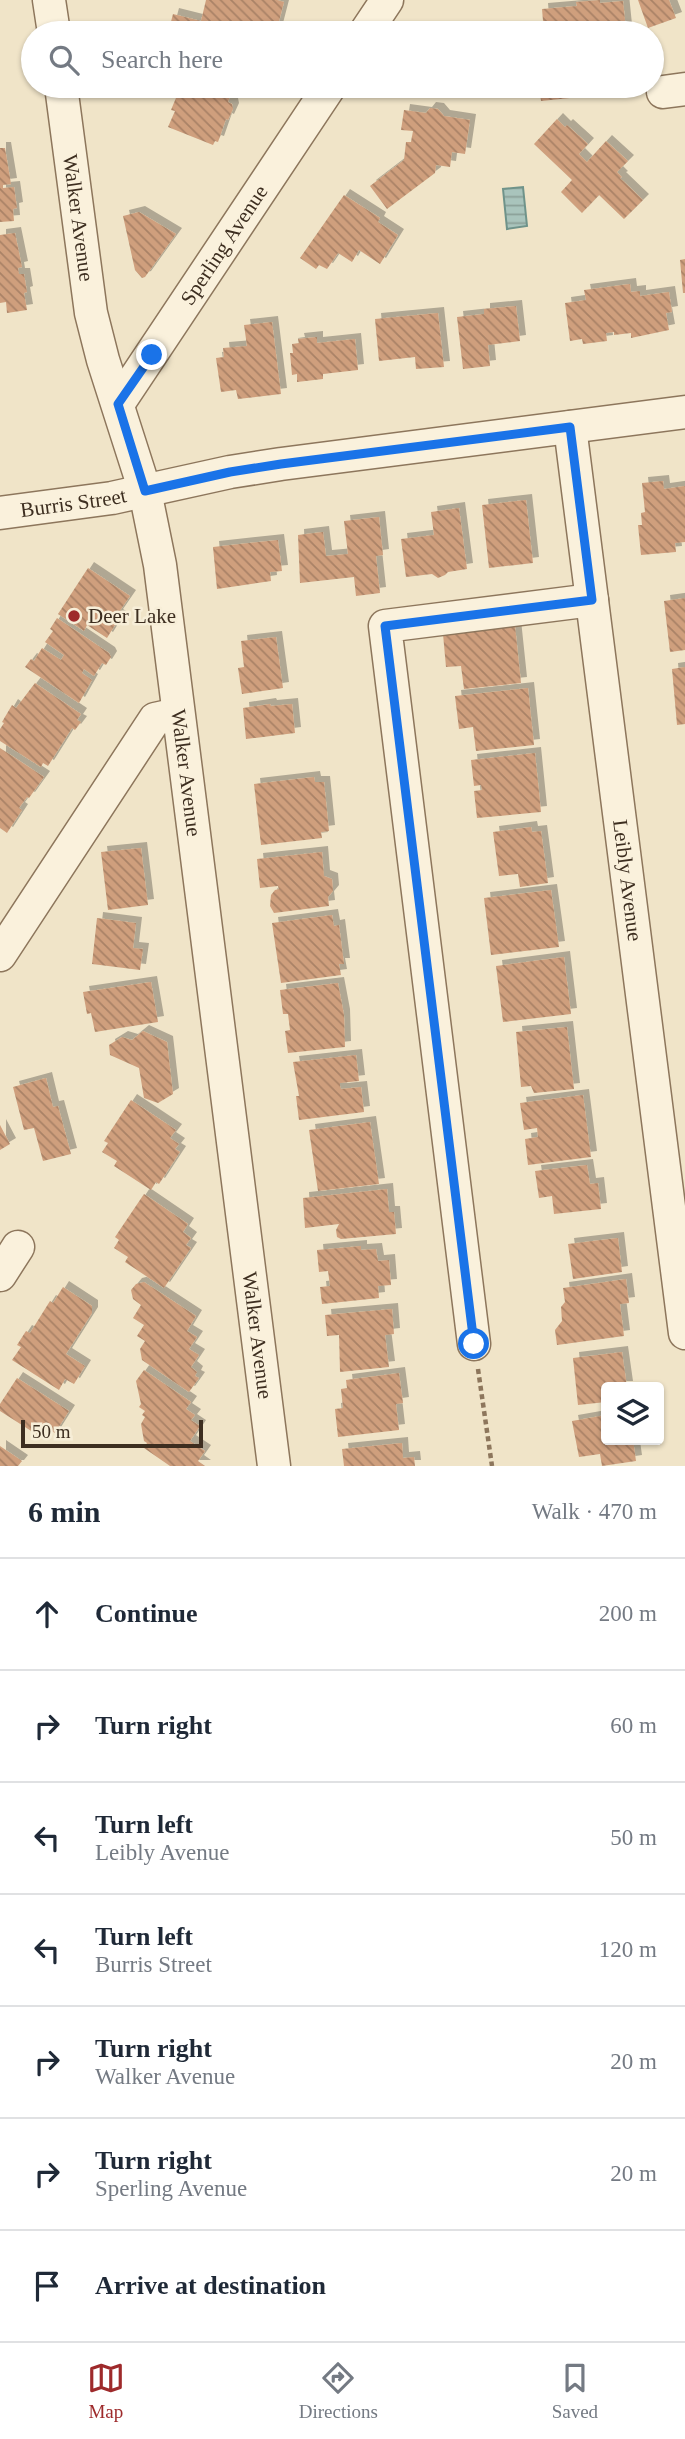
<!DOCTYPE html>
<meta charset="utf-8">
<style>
:root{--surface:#fff;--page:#f2f2f3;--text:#1f2937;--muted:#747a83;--line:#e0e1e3;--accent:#9e2a2b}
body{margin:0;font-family:Georgia,serif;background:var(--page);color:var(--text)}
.controls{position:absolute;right:21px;bottom:21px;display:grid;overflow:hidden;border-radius:7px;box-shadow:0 2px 5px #0004}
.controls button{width:63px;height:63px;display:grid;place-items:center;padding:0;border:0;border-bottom:2px solid var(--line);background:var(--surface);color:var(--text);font:35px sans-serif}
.scale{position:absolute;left:21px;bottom:18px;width:182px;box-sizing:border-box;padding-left:7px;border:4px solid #3d2e20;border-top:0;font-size:19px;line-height:24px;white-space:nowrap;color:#3d2e20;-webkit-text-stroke:5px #f7eed8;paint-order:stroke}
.stop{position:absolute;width:21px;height:21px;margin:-16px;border:5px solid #1a73e8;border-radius:50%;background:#fff}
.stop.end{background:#1a73e8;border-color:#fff;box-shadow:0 2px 7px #0008}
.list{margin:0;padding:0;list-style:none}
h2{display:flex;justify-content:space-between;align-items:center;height:91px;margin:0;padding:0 28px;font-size:30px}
h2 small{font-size:23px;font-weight:400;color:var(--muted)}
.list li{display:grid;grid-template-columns:46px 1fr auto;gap:21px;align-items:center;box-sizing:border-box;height:112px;padding:0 28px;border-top:2px solid var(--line)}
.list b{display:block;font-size:26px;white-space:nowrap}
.list p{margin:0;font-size:23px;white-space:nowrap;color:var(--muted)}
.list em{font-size:23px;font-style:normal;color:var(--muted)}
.icon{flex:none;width:38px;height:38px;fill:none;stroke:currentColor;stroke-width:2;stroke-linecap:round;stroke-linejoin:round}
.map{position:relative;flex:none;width:685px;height:1466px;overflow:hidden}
.search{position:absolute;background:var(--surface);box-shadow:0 2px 5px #0004;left:21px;right:21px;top:21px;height:77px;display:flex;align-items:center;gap:18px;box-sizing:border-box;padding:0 24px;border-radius:38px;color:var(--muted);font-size:26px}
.sheet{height:875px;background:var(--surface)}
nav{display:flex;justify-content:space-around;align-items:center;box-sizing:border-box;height:98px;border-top:2px solid var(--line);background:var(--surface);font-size:19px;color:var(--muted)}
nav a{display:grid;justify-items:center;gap:4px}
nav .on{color:var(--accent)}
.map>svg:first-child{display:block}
</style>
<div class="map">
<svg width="685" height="1466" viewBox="0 0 685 1466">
<defs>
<pattern id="water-rules" width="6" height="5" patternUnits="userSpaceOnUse" patternTransform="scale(1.75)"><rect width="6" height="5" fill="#a9c4bc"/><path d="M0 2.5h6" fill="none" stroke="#8ba098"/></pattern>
<pattern id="building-back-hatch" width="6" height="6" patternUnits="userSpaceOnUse" patternTransform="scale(1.75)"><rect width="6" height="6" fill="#cf9f7d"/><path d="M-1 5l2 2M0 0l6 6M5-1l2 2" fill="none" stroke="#a98266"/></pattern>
<filter id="shadow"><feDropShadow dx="6" dy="-6" stdDeviation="0" flood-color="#0004"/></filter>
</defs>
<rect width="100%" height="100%" fill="#f0e4c8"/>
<path fill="url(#water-rules)" stroke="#6f938a" stroke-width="2" d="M523,187L527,226L507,229L503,189Z"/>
<path fill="url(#building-back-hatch)" filter="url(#shadow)" d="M206,0H277L284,2L277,29H274L273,33H168L173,14L201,21Z
M600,0V3L623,1L626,30L601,33H544L542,9L577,6L576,2Z
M638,0H669L676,18L648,28Z
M187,86H219L232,91L228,102L232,104L233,109L228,120L226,119L218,142L215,141L213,145L168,127L175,111L171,110L178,93L183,95Z
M539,86H568L570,98L541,101Z
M430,108L438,109L444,116L470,120L465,154L452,152L450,167L436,165L435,173L387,209L370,186L404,160L406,142H411L413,131L401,130L404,110L426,113Z
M557,119L565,127L567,125L588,144L579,154L587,162L606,141L628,161L617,172L622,177L620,178L643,200L624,219L599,195L582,213L561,192L572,180L534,144Z
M0,148H5L11,184L3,185V188L14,187L17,208L13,209L14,221L0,222Z
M344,195L380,218L378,222L398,235L380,264L359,250L352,262L338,253L327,269L319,265L316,269L300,258Z
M139,212L176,234L145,277L142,278L135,270L123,216Z
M15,233L22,267L18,268L19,274H24L27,292L24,293L27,310L7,313L6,302L0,303V235Z
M685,259V293H683L680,260Z
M630,284L631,292L640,291V296L669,292L672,312L666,313L669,330L631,338V333L614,335V332L606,333L607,341L583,344L582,339L570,341L565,303L586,300L584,290Z
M516,306L520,341L488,345L490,366L463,369L457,317L484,314V309Z
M438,313L444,367L416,369L415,357L379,361L375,319Z
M272,322L281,394L238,399L236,390L221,392L216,358L224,357L223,348L247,346L244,325Z
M317,337V343L355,339L358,370L323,374V379L297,382V374L292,375L290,353H293L292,344L299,343L298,339Z
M663,481L664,489L685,486V542L675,543L676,552L641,555L638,525H642L641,513L645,512L642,483Z
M526,500L533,563L489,568L482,505Z
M459,508L467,569L448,572L445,575L438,578L432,574L406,577L401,539L434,535L431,512Z
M379,517L383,555L376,556L380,593L356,596L354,577L300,583L298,535L323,532L326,556L348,554L344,521Z
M278,540L282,571L270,572L271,581L217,589L213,547Z
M88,568L130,596L117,615L120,617L107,638L87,625L84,631L58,614Z
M685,598V650L670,652L664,601Z
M57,618L109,653L111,657L106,665L102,663L94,676L84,669L82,673L92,680L79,703L25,667L31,659L34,661L42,648L61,660L64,655L45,642L53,631L50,629Z
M515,626L521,683L464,689L461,666L446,667L443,634Z
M276,637L283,688L242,694L238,668L244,667L241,641Z
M685,667V724L677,725L672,669Z
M35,683L81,714L77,720L81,722L75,730L72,728L48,766L43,763L41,767L0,741V729L4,723L2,722L12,705L16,708Z
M528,688L534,745L476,751L473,727L459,729L455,696Z
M270,704L271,706L292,704L295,733L246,739L243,708Z
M0,748L44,777L29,798L27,797L19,808L22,810L7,833L0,828Z
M535,753L541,812L477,818L474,791L482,790L481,785L474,786L471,760Z
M314,777L315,782H324L329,831L321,832L322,838L261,845L254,784Z
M531,827L532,832L541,831L548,883L520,887L518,874L499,876L493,832Z
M141,848L148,905L108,910L101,852Z
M322,852L324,876L332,879L333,891L328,897L329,906L274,913L270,906L271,895L275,890L279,889L278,886L260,888L257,859Z
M551,890L559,947L491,955L484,898Z
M332,915L334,926L339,925L344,964H339L341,975L281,983L272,923Z
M97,918L136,923L133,948L143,949L140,970L92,964Z
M564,957L571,1014L503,1022L496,966Z
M151,982L158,1022L95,1032L91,1013L87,1014L83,992Z
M338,983L344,1015L345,1047L288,1053L285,1031L290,1030L288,1014H283L280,990Z
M567,1027L574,1089L534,1093L531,1086L521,1087L516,1032Z
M143,1031L167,1042L173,1094L158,1103L144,1098L139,1068L110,1055L109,1045L122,1037L132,1040Z
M356,1055L359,1081L340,1083V1086L341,1089L361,1087L364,1112L299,1120L296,1096H299L293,1062Z
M46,1078L53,1107L58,1106L71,1154L43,1161L34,1128L24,1130L13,1087Z
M583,1095L591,1157L528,1165L525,1139L538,1137L537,1128L524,1130L520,1103Z
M131,1100L176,1130L170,1138L179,1144L175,1149L180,1152L159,1184L156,1182L151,1190L114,1166L117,1161L102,1152L108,1143L104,1141Z
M370,1122L379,1184L318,1191L309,1130Z
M0,1125L10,1144L0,1150Z
M587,1165L590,1184L598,1183L601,1209L554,1214L552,1196L539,1198L535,1171Z
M387,1189L389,1212H394L396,1234L341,1239L337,1237L336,1230L339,1224L305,1228L303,1198Z
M144,1194L188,1224L183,1232L191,1238L186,1245L191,1248L164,1288L125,1262L128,1257L114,1248L119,1240L115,1237Z
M618,1238L622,1272L573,1279L568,1244Z
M361,1246V1250L376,1249L378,1261L389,1260L391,1285L378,1286L379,1298L322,1304L320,1287L330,1286L328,1271L319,1272L317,1250Z
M626,1279L629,1303L620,1304L624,1336L557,1345L555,1330L562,1321L561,1307L565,1302L563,1288Z
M144,1282L196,1316L187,1331L197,1337L189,1349L199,1355L191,1367L197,1372L195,1376L199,1378L189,1392L142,1360L140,1349L145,1341L137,1336L144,1325L133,1318L141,1305L133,1299L131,1290L136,1284Z
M63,1287L92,1306V1313L66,1354L85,1366L74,1384L65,1379L59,1390L12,1360L21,1347L17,1345L26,1331L30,1333L50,1301L53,1303Z
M392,1309L394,1334L385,1335L389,1367L340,1372L339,1335L327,1336L325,1315Z
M622,1352L627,1387H606V1402L578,1405L573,1358Z
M144,1370L191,1402L186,1409L195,1415L191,1420L200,1426L190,1441L205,1451L198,1461L205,1466H170L144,1448L147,1443L144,1441L141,1424L145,1417L142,1415L145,1411L139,1407L141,1404L136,1381Z
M399,1373L403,1403L396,1404L399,1430L338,1437L335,1409L343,1408L341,1389L347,1388L346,1380Z
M17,1378L69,1411L55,1433L45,1427L39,1436L0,1411V1404Z
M606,1415V1440H633L636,1461L602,1466L600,1454L579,1457L572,1421Z
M402,1443L403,1458L414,1457L415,1466H344L342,1449Z
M0,1446L22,1461L18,1466H0Z"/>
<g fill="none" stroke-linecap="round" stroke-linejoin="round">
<defs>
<g id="minor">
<path d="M49,0L54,33"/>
<path d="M365,33L387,0"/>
<path id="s1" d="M61,86L91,313L103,360L145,491L160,565L274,1466"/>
<path d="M663,92L685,89"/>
<path id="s2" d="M118,404L330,86"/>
<path id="s3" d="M570,427L685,1333"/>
<path id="s4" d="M0,513L112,498L230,472L281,464L685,412"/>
<path d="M0,955L155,719L178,714"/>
<path d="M0,1275L18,1247"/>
<path d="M474,1344L385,626L592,600"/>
</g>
</defs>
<use href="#minor" stroke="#8d765c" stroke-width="35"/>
<path stroke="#8d765c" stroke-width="4.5" stroke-dasharray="5 3.5" stroke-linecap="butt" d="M478,1369L492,1466"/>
<use href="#minor" stroke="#faf1dc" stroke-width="32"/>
</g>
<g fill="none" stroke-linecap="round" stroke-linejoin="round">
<path stroke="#1a73e8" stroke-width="9" d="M152,355L118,404L145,491L230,472L281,464L570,427L592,600L385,626L474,1344"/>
</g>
<circle fill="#9e2a2b" stroke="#f7eed8" stroke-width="2.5" cx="74" cy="616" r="7"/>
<g text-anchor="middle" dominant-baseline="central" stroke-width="5" stroke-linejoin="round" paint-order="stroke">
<g font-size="21" fill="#3d2e20" stroke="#f7eed8">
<text stroke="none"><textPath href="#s1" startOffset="133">Walker Avenue</textPath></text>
<text stroke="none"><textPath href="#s2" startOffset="191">Sperling Avenue</textPath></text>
<text stroke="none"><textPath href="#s4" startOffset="74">Burris Street</textPath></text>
<text stroke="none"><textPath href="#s1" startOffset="700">Walker Avenue</textPath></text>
<text stroke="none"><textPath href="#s3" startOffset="457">Leibly Avenue</textPath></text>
<text stroke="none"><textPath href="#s1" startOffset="1267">Walker Avenue</textPath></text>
</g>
<g font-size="21" fill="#3d2e20" stroke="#f7eed8" text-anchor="start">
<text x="88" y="616">Deer Lake</text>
</g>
</g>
</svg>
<div class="controls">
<button><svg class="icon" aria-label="layers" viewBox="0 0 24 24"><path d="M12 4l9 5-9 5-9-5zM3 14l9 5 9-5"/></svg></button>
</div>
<div class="scale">50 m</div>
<div class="stop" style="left:474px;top:1344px"></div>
<div class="stop end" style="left:152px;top:355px"></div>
<div class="search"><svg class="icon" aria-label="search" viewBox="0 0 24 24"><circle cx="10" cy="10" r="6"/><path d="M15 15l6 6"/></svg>Search here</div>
</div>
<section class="sheet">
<h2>6 min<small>Walk · 470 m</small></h2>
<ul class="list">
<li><svg class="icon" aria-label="ahead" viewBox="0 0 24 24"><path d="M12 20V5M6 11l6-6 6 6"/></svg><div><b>Continue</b></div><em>200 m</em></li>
<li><svg class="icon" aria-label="right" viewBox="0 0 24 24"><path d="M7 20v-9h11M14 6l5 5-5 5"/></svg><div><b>Turn right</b></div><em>60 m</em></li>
<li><svg class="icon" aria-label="left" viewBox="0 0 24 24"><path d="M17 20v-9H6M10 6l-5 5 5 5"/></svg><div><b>Turn left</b><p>Leibly Avenue</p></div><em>50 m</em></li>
<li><svg class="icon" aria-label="left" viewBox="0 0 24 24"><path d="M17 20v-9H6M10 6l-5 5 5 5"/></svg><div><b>Turn left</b><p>Burris Street</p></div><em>120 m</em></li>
<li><svg class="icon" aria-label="right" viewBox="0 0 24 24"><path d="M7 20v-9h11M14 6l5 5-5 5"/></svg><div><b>Turn right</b><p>Walker Avenue</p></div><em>20 m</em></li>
<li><svg class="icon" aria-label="right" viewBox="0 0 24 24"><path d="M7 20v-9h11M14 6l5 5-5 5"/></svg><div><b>Turn right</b><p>Sperling Avenue</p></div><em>20 m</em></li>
<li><svg class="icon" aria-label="arrive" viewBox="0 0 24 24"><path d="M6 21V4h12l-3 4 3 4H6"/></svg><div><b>Arrive at destination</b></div></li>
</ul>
</section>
<nav>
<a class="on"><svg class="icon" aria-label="map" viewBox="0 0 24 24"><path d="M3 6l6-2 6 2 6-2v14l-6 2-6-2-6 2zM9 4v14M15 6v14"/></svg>Map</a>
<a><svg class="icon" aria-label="directions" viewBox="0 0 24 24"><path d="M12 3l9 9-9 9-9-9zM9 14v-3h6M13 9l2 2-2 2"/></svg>Directions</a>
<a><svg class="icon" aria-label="saved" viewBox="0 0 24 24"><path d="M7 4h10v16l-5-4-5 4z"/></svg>Saved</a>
</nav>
